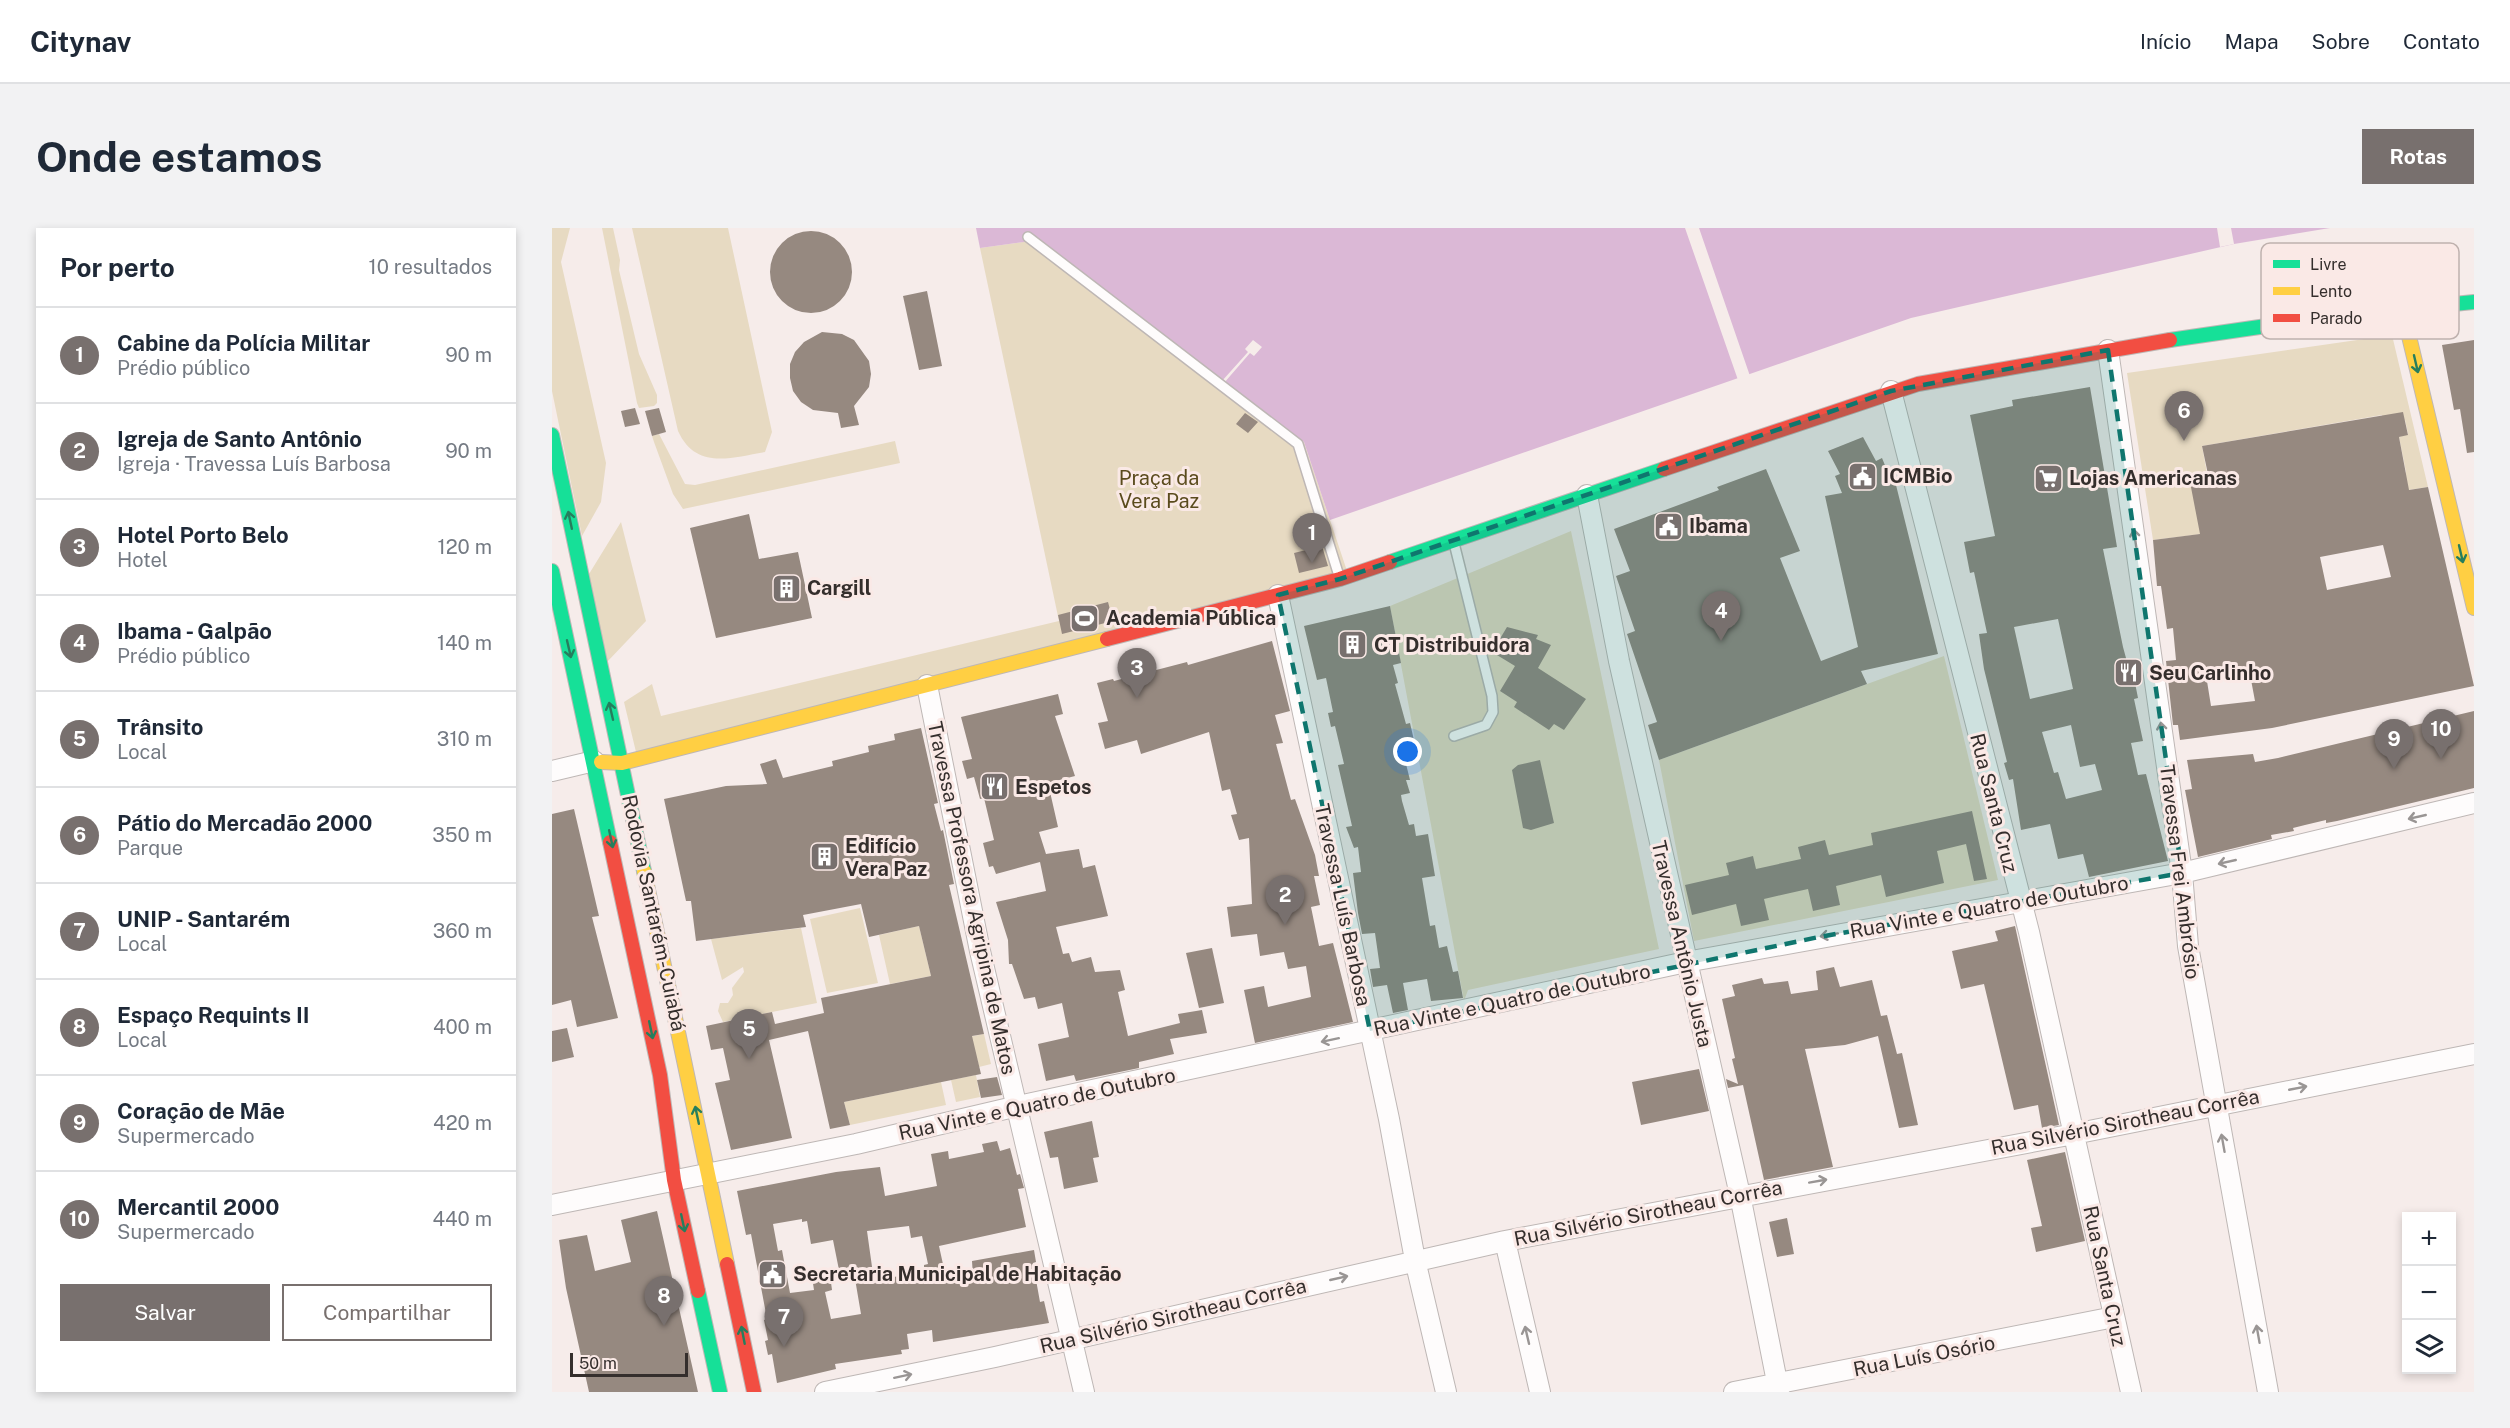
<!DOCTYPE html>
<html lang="pt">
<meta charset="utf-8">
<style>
:root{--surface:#fff;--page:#f2f2f3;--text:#1f2937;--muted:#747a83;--line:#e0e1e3;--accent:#78706e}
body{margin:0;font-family:"Public Sans",sans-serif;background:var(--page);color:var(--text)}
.controls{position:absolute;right:18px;bottom:18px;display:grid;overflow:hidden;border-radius:0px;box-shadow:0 3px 9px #0003}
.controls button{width:54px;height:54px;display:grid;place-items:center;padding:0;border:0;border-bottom:2px solid var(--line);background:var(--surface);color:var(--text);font:30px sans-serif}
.scale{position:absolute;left:18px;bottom:15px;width:118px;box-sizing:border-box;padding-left:6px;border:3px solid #342e2c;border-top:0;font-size:16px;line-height:21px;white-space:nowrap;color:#342e2c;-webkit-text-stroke:4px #fae9e6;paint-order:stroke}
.you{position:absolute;left:856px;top:524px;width:21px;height:21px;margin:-15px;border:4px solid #fff;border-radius:50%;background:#1a73e8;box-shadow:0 0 0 9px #1a73e833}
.badge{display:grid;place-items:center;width:39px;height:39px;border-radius:50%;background:var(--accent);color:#fff;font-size:20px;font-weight:700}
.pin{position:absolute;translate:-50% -50px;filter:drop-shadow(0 2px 3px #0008)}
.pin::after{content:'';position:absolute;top:32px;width:21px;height:18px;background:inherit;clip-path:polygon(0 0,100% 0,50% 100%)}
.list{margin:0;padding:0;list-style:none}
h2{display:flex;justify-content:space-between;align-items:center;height:78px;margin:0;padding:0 24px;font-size:26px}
h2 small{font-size:20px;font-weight:400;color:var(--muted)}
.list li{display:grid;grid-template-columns:39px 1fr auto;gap:18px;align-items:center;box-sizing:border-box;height:96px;padding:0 24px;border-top:2px solid var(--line)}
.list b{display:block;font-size:22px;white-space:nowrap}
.list p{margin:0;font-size:20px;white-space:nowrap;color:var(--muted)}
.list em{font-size:20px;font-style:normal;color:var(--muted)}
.actions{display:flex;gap:12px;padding:18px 24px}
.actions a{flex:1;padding:14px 0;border:2px solid var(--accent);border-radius:0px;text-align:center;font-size:21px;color:var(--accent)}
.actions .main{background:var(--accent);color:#fff}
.icon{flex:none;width:33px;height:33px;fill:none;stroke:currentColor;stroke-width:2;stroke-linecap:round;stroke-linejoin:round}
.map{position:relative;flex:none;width:1922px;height:1164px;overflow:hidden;border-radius:0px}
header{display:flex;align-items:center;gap:36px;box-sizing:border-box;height:84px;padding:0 30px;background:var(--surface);border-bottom:2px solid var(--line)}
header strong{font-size:28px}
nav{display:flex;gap:33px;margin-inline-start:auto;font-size:21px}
.intro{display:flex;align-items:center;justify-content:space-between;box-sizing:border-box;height:144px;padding:0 36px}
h1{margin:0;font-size:42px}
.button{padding:15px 27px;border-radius:0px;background:var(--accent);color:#fff;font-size:21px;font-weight:700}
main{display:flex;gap:36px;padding:0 36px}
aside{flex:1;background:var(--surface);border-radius:0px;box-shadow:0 3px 9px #0003}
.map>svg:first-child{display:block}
</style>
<header>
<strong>Citynav</strong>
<nav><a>Início</a><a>Mapa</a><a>Sobre</a><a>Contato</a></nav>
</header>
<div class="intro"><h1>Onde estamos</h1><a class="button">Rotas</a></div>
<main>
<aside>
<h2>Por perto<small>10 resultados</small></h2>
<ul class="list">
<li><span class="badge">1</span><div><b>Cabine da Polícia Militar</b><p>Prédio público</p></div><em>90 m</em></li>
<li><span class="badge">2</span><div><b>Igreja de Santo Antônio</b><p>Igreja · Travessa Luís Barbosa</p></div><em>90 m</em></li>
<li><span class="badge">3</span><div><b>Hotel Porto Belo</b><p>Hotel</p></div><em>120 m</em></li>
<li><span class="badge">4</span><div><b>Ibama - Galpão</b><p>Prédio público</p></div><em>140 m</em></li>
<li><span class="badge">5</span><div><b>Trânsito</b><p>Local</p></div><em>310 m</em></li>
<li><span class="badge">6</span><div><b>Pátio do Mercadão 2000</b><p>Parque</p></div><em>350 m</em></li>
<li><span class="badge">7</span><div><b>UNIP - Santarém</b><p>Local</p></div><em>360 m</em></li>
<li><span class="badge">8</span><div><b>Espaço Requints II</b><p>Local</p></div><em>400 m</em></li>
<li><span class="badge">9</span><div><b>Coração de Mãe</b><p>Supermercado</p></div><em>420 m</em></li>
<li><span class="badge">10</span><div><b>Mercantil 2000</b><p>Supermercado</p></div><em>440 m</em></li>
</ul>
<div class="actions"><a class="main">Salvar</a><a>Compartilhar</a></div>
</aside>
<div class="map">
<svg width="1922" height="1164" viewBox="0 0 1922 1164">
<rect width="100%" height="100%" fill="#f6ecea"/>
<path fill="#e7dac2" d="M0,0H18L9,34L54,235L49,274L30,308L0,163Z
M50,0H61L68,32L67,42L87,126L105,167V175L102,178L87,180L85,175Z
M80,0H176L220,204L213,224C178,230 144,242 126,203Z
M476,8L752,214L795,343L84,524L72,474L100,456L109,488L507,393L428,20L471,14Z
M1840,107L1876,259L1843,264L1854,244L1847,209L1856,206L1853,192L1831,195L1830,187L1650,218L1666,304L1601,312L1575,145Z
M107,206L133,256L143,257L343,213L348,235L131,281L121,266L102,214L100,208Z
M69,294L94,393L55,434L37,346Z
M1019,303L1107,721L916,762L912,773L838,378Z
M1392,428L1446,652L1142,713L1107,532Z
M308,680L326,755L275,765L258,691Z
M367,698L379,748L338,756L327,707Z
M249,700L265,775L171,794L166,783L168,775H176L181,767L180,760L192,744L191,739L170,752L159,711Z
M432,806L439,836L427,839L425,830L391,814Z
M424,847L428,869L404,874L399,852Z
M389,854L394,877L298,897L292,874Z"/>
<path fill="#dbb8d6" d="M424,0H1778L1682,16L1359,90L778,292L752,214L477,8L472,14L428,20Z"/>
<path fill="#f6ecea" d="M1133,0H1147L1198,148L1186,152Z
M1665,0H1679L1682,16L1668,19Z
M701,112L710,119L702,128L698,125L672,155L670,153L696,124L693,121Z"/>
<path fill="#968980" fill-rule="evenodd" d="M218 44a41 41 0 1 1 82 0a41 41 0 1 1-82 0Z
M375,63L390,138L367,142L351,68Z
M270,104L290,106L302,112L317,133L319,146L317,159L302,178L307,197L289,200L286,185L261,182L249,174L241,163L238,150V136L243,124L252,114Z
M1922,112V224L1915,225L1908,181L1902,182L1890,117Z
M1538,159L1565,319L1551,321L1571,419L1577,441L1580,440L1586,470L1582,471L1591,513L1579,515L1586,547L1594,546L1616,633L1537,649L1531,626L1506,631L1498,596L1469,602L1461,551L1457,552L1452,535L1455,534L1432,441L1427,406L1435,405L1422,344L1418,345L1412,314L1443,308L1418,187L1461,178L1460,172ZM1506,391L1521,461L1478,471L1462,399ZM1519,497L1528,539L1543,536L1550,562L1514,571L1506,544L1502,545L1490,504Z
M83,180L88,196L73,199L69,183Z
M107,180L114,204L100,208L93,183Z
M1851,184L1856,207L1847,209L1857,262L1876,259L1922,458L1720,500L1628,512L1626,497H1621L1614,433L1624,432L1621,400L1615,401L1609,358H1605L1601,312L1648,306L1638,254L1657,251L1650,218ZM1831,317L1839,349L1775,362L1768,329ZM1697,441L1703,473L1659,478L1654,447Z
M693,185L706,194L696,205L684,196Z
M1311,209L1324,233L1330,230L1341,257H1344L1386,426L1309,443L1315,456L1107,532L1096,497L1105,494L1075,406L1083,403L1064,348L1078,343L1062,301L1167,262L1165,259L1214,241L1248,323L1228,330L1269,433L1306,419L1273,268L1290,265L1283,248L1288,246L1276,223Z
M197,286L207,331L246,324L260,390L164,410L138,300Z
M770,318L776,338L747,345L742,325Z
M556,374L561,393L510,406L506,387Z
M838,378L849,435L841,437L846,455L843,456L854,496L858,495L864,521L851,524L858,552H854L858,565L849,567L850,573L857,597L862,596L864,608L876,606L883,648L870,650L878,698L883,697L887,720L895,718L901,744L906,743L911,770L879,773L875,751L851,755L856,782L841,785L835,757L821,759L818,741L828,740L823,705L810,706L806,685L801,645L809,644L806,619L802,620L794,599L800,598L786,537L792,536L783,498L779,499L776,485L781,484L774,450L765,452L752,398Z
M955,399L986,407L984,411L999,417L986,440L1034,471L1012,502L1002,496L997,502L962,479L965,474L948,463L963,438L940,424Z
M720,413L738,483L723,487L731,515L724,516L739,572L743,571L763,627L767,648H762L768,677L759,679L767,718L781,715L801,794L703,815L692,762L712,758L716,779L759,769L754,738L736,741L732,724L708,728L705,706L679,709L675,679L700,676L697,610L687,612L679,587L685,586L678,561L670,563L657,504L589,526L585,512L553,521L546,495L556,493L545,455L561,451L562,453L635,434L636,437Z
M506,466L511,486L503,488L523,548L496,555L506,599L487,604L494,626L527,621L531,640L543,637L556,688L504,699L511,726L517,725L520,734L539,729L543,744L568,742L573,762L566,764L576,808L628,795L626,786L650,782L655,805L618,811L622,826L587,834V840L524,853L522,847L494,853L486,816L517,809L510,775L486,781L483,769L472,771L460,736H457L456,712L444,674L494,663L488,634L444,646L441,638L437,639L431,615L442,612L432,570L428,571L422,549L415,551L410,533L420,531L409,489Z
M1922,483V560L1785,593L1774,595V592L1753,597L1741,600L1742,603L1719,607L1720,611L1646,629L1633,562L1640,561L1635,532L1701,526L1703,534L1726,530Z
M369,500L386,575L382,576L389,603L391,602L402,656L397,657L432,806L420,808L429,846L292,874L298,897L278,901L256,803L217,812L240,910L179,922L163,855L178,852L171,820L159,822L154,798L220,784L223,796L272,785L269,770L379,748L367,698L317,709L309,676L251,687L254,699L144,713L139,673H134L112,571L174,558L215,556L208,536L224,531L231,550L281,538L280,533L317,524L316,518L343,512L342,506Z
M988,532L1002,595L979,602L971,600L960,542L966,537Z
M22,581L47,688L40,689L66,790L25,799L19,772L0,777V586Z
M1420,583L1435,651L1422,653L1414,616L1385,623L1392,655L1334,669L1329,647L1284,658L1288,677L1261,683L1256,661L1212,671L1217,692L1189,698L1184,676L1140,687L1133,657L1177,647L1174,635L1201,628L1204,641L1249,631L1246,619L1273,612L1277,627L1321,617L1319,605Z
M1463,698L1507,897L1490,900L1486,877L1462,882L1432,756L1409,761L1400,723L1446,713L1443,703Z
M660,720L672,775L647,780L634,725Z
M1282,739L1288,759L1320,752L1329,788L1335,787L1345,826L1350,825L1366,897L1347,900L1326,808L1293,817L1253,821L1281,939L1212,952L1191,857L1176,860L1174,851L1186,856L1180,831L1183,830L1170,771L1183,768L1180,757L1210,750L1212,756L1236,753L1239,766L1266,762L1264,743Z
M15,800L22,829L0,834V803Z
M1147,841L1157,883L1089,897L1080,854Z
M445,849L450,867L429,870L425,852Z
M540,893L547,929L541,930L546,954L512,961L506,929L498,930L492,904Z
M445,913L448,923L458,920L465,947L468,946L472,960L466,961L474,999L387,1018L394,1050L421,1049L420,1033L482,1022L484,1034L481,1035L488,1074L492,1073L497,1095L381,1114L380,1102L355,1106L357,1121L349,1122L350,1126L283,1136L284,1141L225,1155L220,1126L216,1127L213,1113L216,1112L212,1092L215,1091L199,1006L194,1007L185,963L284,944L328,939L333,968L385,958L379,926L396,923L397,931L432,924L430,916ZM250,991V994L255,993L259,1016L281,1012L287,1042L301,1039L309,1086L279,1091L273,1064L280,1062L278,1047L260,1049L262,1062L238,1065L230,1022L226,1023L221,996ZM357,998L359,1010L370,1008L376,1036L372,1037V1043L322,1053L315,1003Z
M1513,924L1533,1013L1484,1024L1479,1000L1490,998L1475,932Z
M105,983L146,1164H37L14,1060L7,1012L35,1007L43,1043L79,1034L69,992Z
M1235,990L1242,1026L1225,1029L1217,994Z"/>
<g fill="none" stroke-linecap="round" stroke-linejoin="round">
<defs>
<path id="lane" d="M476,9L746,216L787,348
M902,508L934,497L941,484L940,468L902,315"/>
<path id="street" d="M1556,122L1630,645L1636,718L1716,1164
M1339,163L1477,704L1579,1164
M1035,267L1067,433L1188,967L1227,1164
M726,367L837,891L863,1032L894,1164
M375,457L428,723L532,1164
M0,543L42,533
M0,977L304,916L466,878L1134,734L1630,645L1922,575
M953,1013L988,1164
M273,1164L443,1129L953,1013L1522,906L1922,826
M1182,1164L1562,1089"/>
<path id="fast" d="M1618,112L1783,88L1922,74
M0,207L92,643
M838,334L1112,241
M0,343L58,614
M146,1063L168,1164"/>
<path id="slow" d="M1850,79L1922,380
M49,534L70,535L555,411
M92,643L175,1036"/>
<path id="jam" d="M1112,241L1366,156L1618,112
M555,411L788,351L838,334
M58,614L108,847L122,952L146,1063
M175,1036L202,1164"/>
</defs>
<use href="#lane" stroke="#beb7b5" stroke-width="12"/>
<use href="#street" stroke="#beb7b5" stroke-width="22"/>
<use href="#fast" stroke="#beb7b5" stroke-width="16"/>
<use href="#slow" stroke="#beb7b5" stroke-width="16"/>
<use href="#jam" stroke="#beb7b5" stroke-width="16"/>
<use href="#lane" stroke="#fefcfc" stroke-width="9"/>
<use href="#street" stroke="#fefcfc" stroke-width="20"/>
<use href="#fast" stroke="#16e098" stroke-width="14"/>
<use href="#slow" stroke="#ffcf43" stroke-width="14"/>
<use href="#jam" stroke="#f24e42" stroke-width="14"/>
</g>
<defs><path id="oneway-shaft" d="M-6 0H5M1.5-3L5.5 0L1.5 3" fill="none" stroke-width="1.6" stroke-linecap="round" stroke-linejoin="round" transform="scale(1.5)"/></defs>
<g stroke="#267e5d">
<use href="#oneway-shaft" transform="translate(1864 136) rotate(77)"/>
<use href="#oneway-shaft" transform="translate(18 292) rotate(-102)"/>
<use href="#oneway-shaft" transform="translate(1909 326) rotate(77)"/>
<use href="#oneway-shaft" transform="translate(17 421) rotate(77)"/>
<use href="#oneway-shaft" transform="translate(59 483) rotate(-103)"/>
<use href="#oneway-shaft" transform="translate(59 611) rotate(78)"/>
<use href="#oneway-shaft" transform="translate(99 802) rotate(78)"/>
<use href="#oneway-shaft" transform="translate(145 887) rotate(-102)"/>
<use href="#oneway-shaft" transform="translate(131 995) rotate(78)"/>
<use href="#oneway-shaft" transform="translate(191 1107) rotate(-101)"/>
</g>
<g stroke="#999594">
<use href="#oneway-shaft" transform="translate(1583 310) rotate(-98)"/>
<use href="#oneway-shaft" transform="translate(1610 503) rotate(-98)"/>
<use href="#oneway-shaft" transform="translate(1865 589) rotate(167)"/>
<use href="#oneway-shaft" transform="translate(1675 634) rotate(167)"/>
<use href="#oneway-shaft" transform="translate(1277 707) rotate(170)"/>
<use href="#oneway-shaft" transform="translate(778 812) rotate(168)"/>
<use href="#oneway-shaft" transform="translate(1746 860) rotate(-11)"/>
<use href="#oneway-shaft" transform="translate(1671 915) rotate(-100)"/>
<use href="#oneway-shaft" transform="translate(1266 953) rotate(-10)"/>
<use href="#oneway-shaft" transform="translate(787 1050) rotate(-13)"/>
<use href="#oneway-shaft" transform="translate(1706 1106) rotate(-100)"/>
<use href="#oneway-shaft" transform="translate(975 1107) rotate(-103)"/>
<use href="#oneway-shaft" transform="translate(351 1148) rotate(-12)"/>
</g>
<path fill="#0f766e" fill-opacity="0.2" stroke="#0f766e" stroke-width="4.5" stroke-dasharray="12 8" stroke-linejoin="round" d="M1556,122L1630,645L1267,709L818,803L726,367L788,351L1339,163Z"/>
<defs>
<symbol id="civic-square" viewBox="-11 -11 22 22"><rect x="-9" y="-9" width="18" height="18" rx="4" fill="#78706e" stroke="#fae9e6"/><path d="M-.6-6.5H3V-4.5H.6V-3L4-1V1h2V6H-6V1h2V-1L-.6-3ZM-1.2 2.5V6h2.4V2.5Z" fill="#fff"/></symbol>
<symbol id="supermarket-square" viewBox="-11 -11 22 22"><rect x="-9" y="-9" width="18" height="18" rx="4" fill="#78706e" stroke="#fae9e6"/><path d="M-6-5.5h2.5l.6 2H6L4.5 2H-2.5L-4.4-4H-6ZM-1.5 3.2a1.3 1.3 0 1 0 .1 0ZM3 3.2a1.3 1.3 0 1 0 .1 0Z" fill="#fff"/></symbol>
<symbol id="building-square" viewBox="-11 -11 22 22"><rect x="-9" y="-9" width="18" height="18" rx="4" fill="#78706e" stroke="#fae9e6"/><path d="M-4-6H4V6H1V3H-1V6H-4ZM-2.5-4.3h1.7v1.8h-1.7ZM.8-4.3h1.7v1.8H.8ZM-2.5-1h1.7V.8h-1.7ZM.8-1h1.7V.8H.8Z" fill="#fff"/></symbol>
<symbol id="stadium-square" viewBox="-11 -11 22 22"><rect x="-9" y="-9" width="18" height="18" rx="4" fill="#78706e" stroke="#fae9e6"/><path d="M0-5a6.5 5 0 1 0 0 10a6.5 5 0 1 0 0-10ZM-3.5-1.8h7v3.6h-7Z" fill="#fff"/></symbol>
<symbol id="restaurant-square" viewBox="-11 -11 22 22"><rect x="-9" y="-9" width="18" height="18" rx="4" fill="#78706e" stroke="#fae9e6"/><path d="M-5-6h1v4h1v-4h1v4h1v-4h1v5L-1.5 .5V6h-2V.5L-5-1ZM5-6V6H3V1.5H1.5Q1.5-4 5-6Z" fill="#fff"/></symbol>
</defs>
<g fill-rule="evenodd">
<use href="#civic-square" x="1294" y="232" width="33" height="33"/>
<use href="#supermarket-square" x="1480" y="234" width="33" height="33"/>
<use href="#civic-square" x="1100" y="282" width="33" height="33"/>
<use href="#building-square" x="218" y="344" width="33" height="33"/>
<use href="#stadium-square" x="516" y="374" width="33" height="33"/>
<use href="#building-square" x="784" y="400" width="33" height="33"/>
<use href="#restaurant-square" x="1560" y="428" width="33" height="33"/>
<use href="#restaurant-square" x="426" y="542" width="33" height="33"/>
<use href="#building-square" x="256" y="612" width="33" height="33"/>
<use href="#civic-square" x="204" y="1030" width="33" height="33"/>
</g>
<g text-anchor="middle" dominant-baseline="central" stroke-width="6" stroke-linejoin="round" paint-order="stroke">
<g font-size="20" font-weight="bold" fill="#342e2c" stroke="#fae9e6" text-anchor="start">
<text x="1331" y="248">ICMBio</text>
<text x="1517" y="250">Lojas Americanas</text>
<text x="1137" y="298">Ibama</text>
<text x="255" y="360">Cargill</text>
<text x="554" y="390">Academia Pública</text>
<text x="822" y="417">CT Distribuidora</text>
<text x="1597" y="445">Seu Carlinho</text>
<text x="463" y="559">Espetos</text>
<text x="293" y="618">Edifício<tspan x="293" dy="23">Vera Paz</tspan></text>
<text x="241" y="1046">Secretaria Municipal de Habitação</text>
</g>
<g font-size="20" fill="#5a4b1d" stroke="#fae9e6">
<text x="607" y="250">Praça da<tspan x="607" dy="23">Vera Paz</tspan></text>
</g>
<g font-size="20" fill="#342e2c" stroke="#fae9e6">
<text transform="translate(1442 575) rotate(76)">Rua Santa Cruz</text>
<text transform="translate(1628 644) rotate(83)">Travessa Frei Ambrósio</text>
<text transform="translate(420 670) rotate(78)">Travessa Professora Agripina de Matos</text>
<text transform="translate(791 677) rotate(78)">Travessa Luís Barbosa</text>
<text transform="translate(1437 679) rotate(-10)">Rua Vinte e Quatro de Outubro</text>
<text transform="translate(102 685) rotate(78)">Rodovia Santarém-Cuiabá</text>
<text transform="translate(1130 716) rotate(77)">Travessa Antônio Justa</text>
<text transform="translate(960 772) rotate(-12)">Rua Vinte e Quatro de Outubro</text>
<text transform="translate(485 876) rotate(-12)">Rua Vinte e Quatro de Outubro</text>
<text transform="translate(1573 894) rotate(-11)">Rua Silvério Sirotheau Corrêa</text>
<text transform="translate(1096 985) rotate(-11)">Rua Silvério Sirotheau Corrêa</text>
<text transform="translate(1553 1048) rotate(78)">Rua Santa Cruz</text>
<text transform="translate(621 1088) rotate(-13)">Rua Silvério Sirotheau Corrêa</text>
<text transform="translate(1372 1128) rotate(-11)">Rua Luís Osório</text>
</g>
</g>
<rect x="1709" y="15" width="198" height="96" rx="9" fill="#fae9e6" stroke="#bfb1ae" stroke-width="1.5"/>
<rect x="1721" y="32" width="27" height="8" fill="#16e098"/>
<rect x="1721" y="59" width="27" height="8" fill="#ffcf43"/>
<rect x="1721" y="86" width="27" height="8" fill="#f24e42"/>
<g font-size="16" fill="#342e2c">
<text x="1758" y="42">Livre</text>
<text x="1758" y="69">Lento</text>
<text x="1758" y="96">Parado</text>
</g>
</svg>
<div class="controls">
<button>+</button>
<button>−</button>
<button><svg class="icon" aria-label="layers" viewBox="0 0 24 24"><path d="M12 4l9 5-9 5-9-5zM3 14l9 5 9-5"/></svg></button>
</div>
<div class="scale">50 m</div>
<div class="you"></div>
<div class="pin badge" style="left:760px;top:335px">1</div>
<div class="pin badge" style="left:733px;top:697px">2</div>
<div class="pin badge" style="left:585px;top:470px">3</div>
<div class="pin badge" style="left:1169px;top:413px">4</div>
<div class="pin badge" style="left:197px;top:831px">5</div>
<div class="pin badge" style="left:1632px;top:213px">6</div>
<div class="pin badge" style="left:232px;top:1119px">7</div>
<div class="pin badge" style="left:112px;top:1098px">8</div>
<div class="pin badge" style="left:1842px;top:541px">9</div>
<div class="pin badge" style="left:1889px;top:531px">10</div>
</div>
</main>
